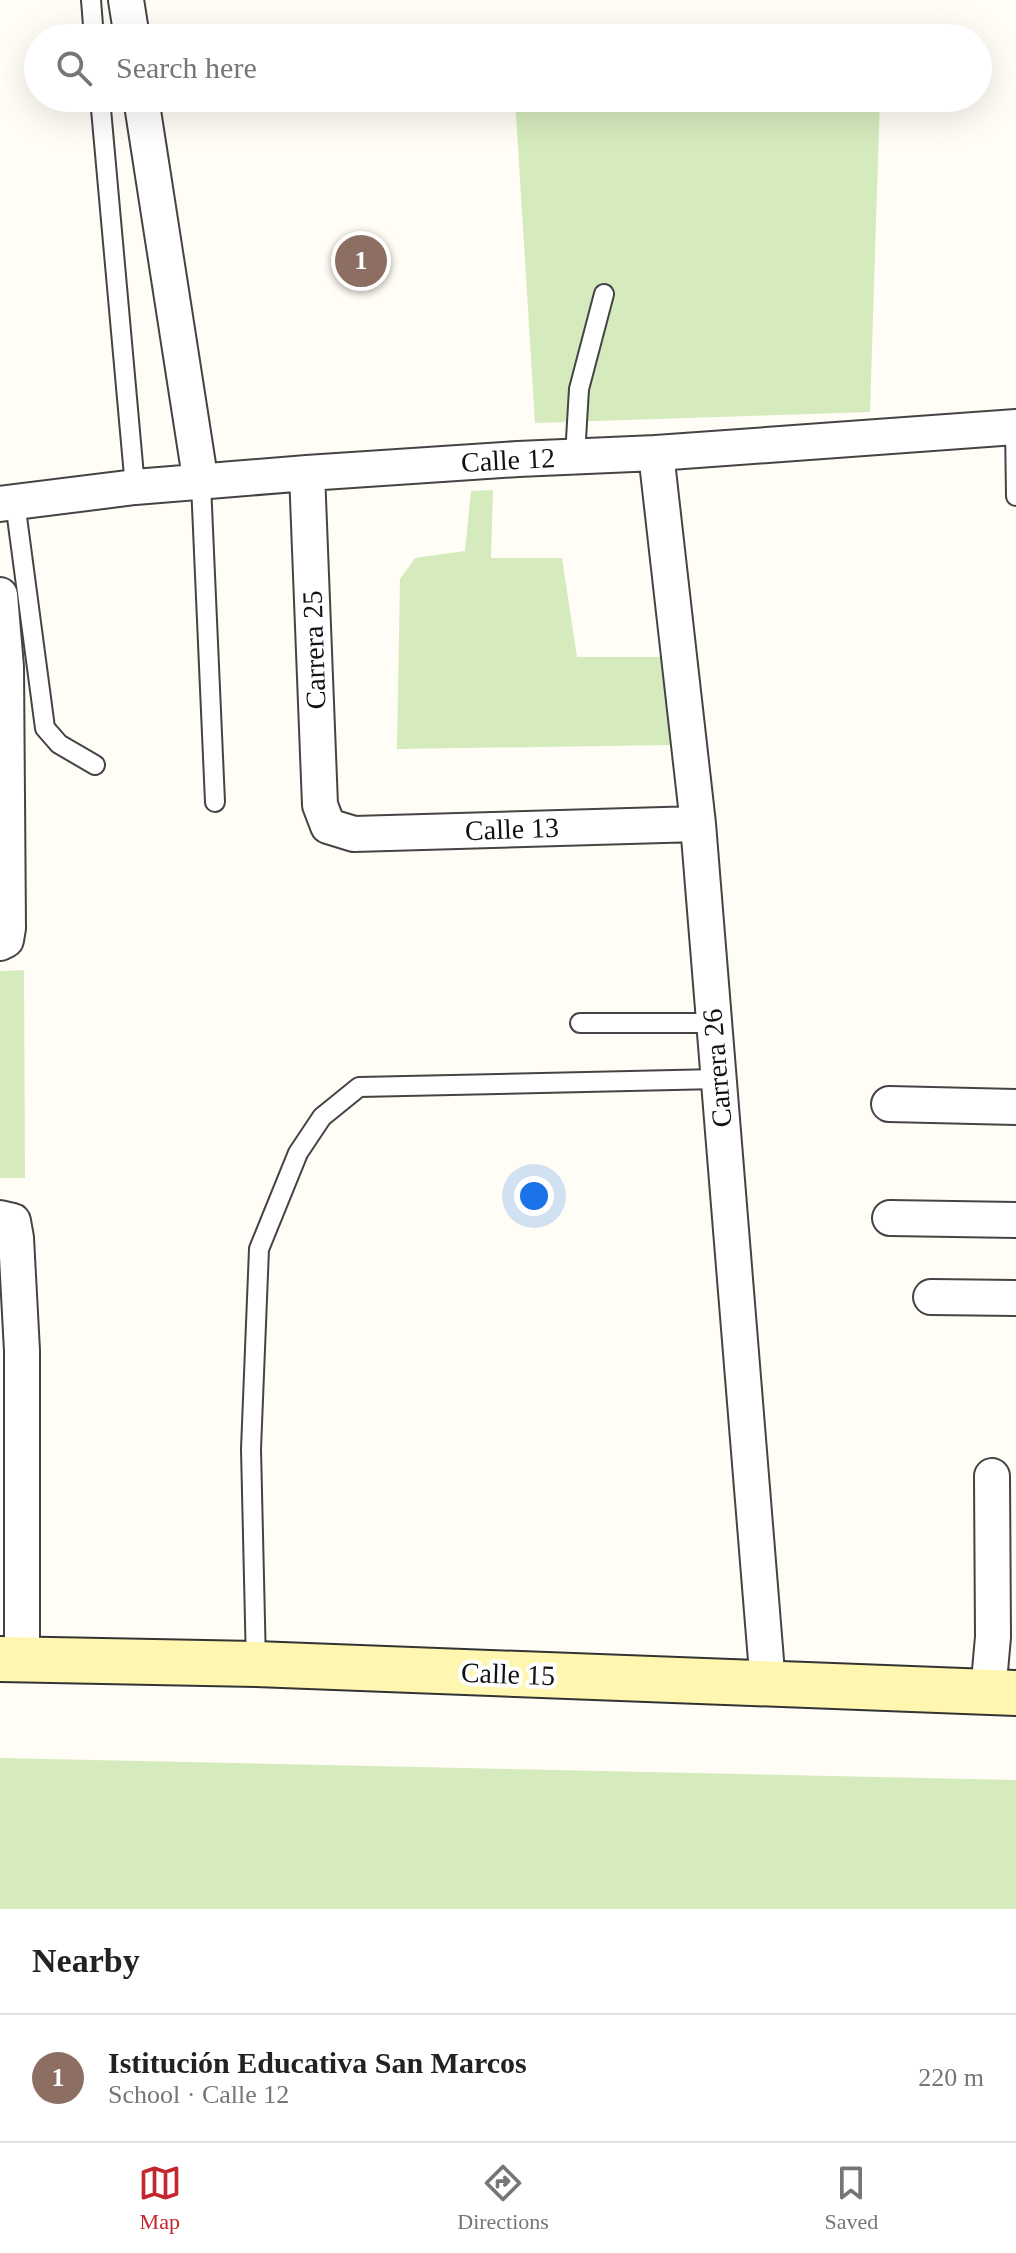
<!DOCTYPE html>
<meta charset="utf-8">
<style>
:root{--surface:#fff;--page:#f2f2f2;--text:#222;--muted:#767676;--line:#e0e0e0;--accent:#c4262e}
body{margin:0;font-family:"Times New Roman",serif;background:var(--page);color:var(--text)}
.you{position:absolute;left:534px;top:1196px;width:28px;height:28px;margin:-20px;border:6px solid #fff;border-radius:50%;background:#1a73e8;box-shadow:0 0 0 12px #1a73e833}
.badge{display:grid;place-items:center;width:52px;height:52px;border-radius:50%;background:var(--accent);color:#fff;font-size:26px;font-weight:700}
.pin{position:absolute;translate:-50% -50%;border:4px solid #fff;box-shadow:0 2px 8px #0006}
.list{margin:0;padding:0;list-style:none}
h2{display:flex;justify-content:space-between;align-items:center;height:104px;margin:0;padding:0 32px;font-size:34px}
h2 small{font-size:26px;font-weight:400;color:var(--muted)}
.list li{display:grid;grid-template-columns:52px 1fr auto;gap:24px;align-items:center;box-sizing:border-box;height:128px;padding:0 32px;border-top:2px solid var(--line)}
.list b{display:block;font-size:30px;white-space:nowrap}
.list p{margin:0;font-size:26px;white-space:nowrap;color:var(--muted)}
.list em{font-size:26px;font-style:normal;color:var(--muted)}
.icon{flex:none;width:44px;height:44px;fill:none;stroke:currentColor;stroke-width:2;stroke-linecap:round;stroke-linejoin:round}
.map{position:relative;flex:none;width:1016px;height:1909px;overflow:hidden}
.search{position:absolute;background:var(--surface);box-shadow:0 8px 32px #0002;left:24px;right:24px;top:24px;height:88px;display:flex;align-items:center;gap:20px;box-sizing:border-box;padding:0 28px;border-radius:44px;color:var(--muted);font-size:30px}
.sheet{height:232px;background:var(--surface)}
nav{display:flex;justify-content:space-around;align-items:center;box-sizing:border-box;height:112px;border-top:2px solid var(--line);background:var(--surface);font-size:22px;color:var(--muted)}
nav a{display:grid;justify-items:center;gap:4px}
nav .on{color:var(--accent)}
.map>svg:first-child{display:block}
</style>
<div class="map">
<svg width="1016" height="1909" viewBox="0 0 1016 1909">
<rect width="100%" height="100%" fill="#fffdf5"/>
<path fill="#d5ebbd" d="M511,25L607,38H512Z
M515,98H880L870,412L535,423Z
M493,490L491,558H562L577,657H661L671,745L397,749L400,579L415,558L465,551L471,491Z
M24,970L25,1178H0V971Z
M0,1758L1016,1780V1909H0Z"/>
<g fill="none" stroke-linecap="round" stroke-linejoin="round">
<defs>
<path id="lane" d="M91,0L94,38
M100,98L135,487
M1015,427L1016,496
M575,456L579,389L604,294
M201,484L215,802
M15,502L45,728L59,744L95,765
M580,1023H714
M256,1664L251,1449L259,1249L298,1153L322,1117L359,1087L718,1079"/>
<path id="street" d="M126,0L132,38
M141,98L201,484
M656,453L698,824L768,1685
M307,473L320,805L328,826L354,834L698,824
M0,504L135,487L307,473L518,459L656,453L1016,427
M0,595L6,667L8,928L6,940L0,943
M889,1104L1016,1107
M0,1218L13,1221L16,1238L22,1351V1659
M890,1218L1016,1220
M931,1297L1016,1298
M988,1693L993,1637L992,1476"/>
<path id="secondary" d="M0,1659L256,1664L1016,1693"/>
</defs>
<use href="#lane" stroke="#444" stroke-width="22"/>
<use href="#street" stroke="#444" stroke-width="38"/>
<use href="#secondary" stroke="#333" stroke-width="48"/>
<use href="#lane" stroke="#fff" stroke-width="18"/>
<use href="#street" stroke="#fff" stroke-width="34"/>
<use href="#secondary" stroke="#fff6b0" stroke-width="44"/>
</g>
<g text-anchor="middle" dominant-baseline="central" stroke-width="8" stroke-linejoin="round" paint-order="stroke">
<g font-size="28" fill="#111" stroke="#fff">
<text transform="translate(508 460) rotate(-3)">Calle 12</text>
<text transform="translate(314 650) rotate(-92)">Carrera 25</text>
<text transform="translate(512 829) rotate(-2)">Calle 13</text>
<text transform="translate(717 1068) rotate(-95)">Carrera 26</text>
<text transform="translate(508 1674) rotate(2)">Calle 15</text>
</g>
</g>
</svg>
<div class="you"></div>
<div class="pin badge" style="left:361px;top:261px;background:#8d6e63">1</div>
<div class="search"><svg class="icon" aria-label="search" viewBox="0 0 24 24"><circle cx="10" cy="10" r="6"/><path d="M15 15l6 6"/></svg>Search here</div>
</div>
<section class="sheet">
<h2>Nearby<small></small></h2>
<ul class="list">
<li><span class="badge" style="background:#8d6e63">1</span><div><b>Istitución Educativa San Marcos</b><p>School · Calle 12</p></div><em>220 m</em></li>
</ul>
</section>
<nav>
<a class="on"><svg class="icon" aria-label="map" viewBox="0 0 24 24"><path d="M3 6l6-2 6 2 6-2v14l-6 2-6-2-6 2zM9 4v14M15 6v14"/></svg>Map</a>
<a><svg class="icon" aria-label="directions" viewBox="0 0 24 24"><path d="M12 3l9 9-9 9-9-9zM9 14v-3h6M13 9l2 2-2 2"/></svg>Directions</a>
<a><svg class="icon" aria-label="saved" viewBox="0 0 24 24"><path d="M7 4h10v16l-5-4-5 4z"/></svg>Saved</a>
</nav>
